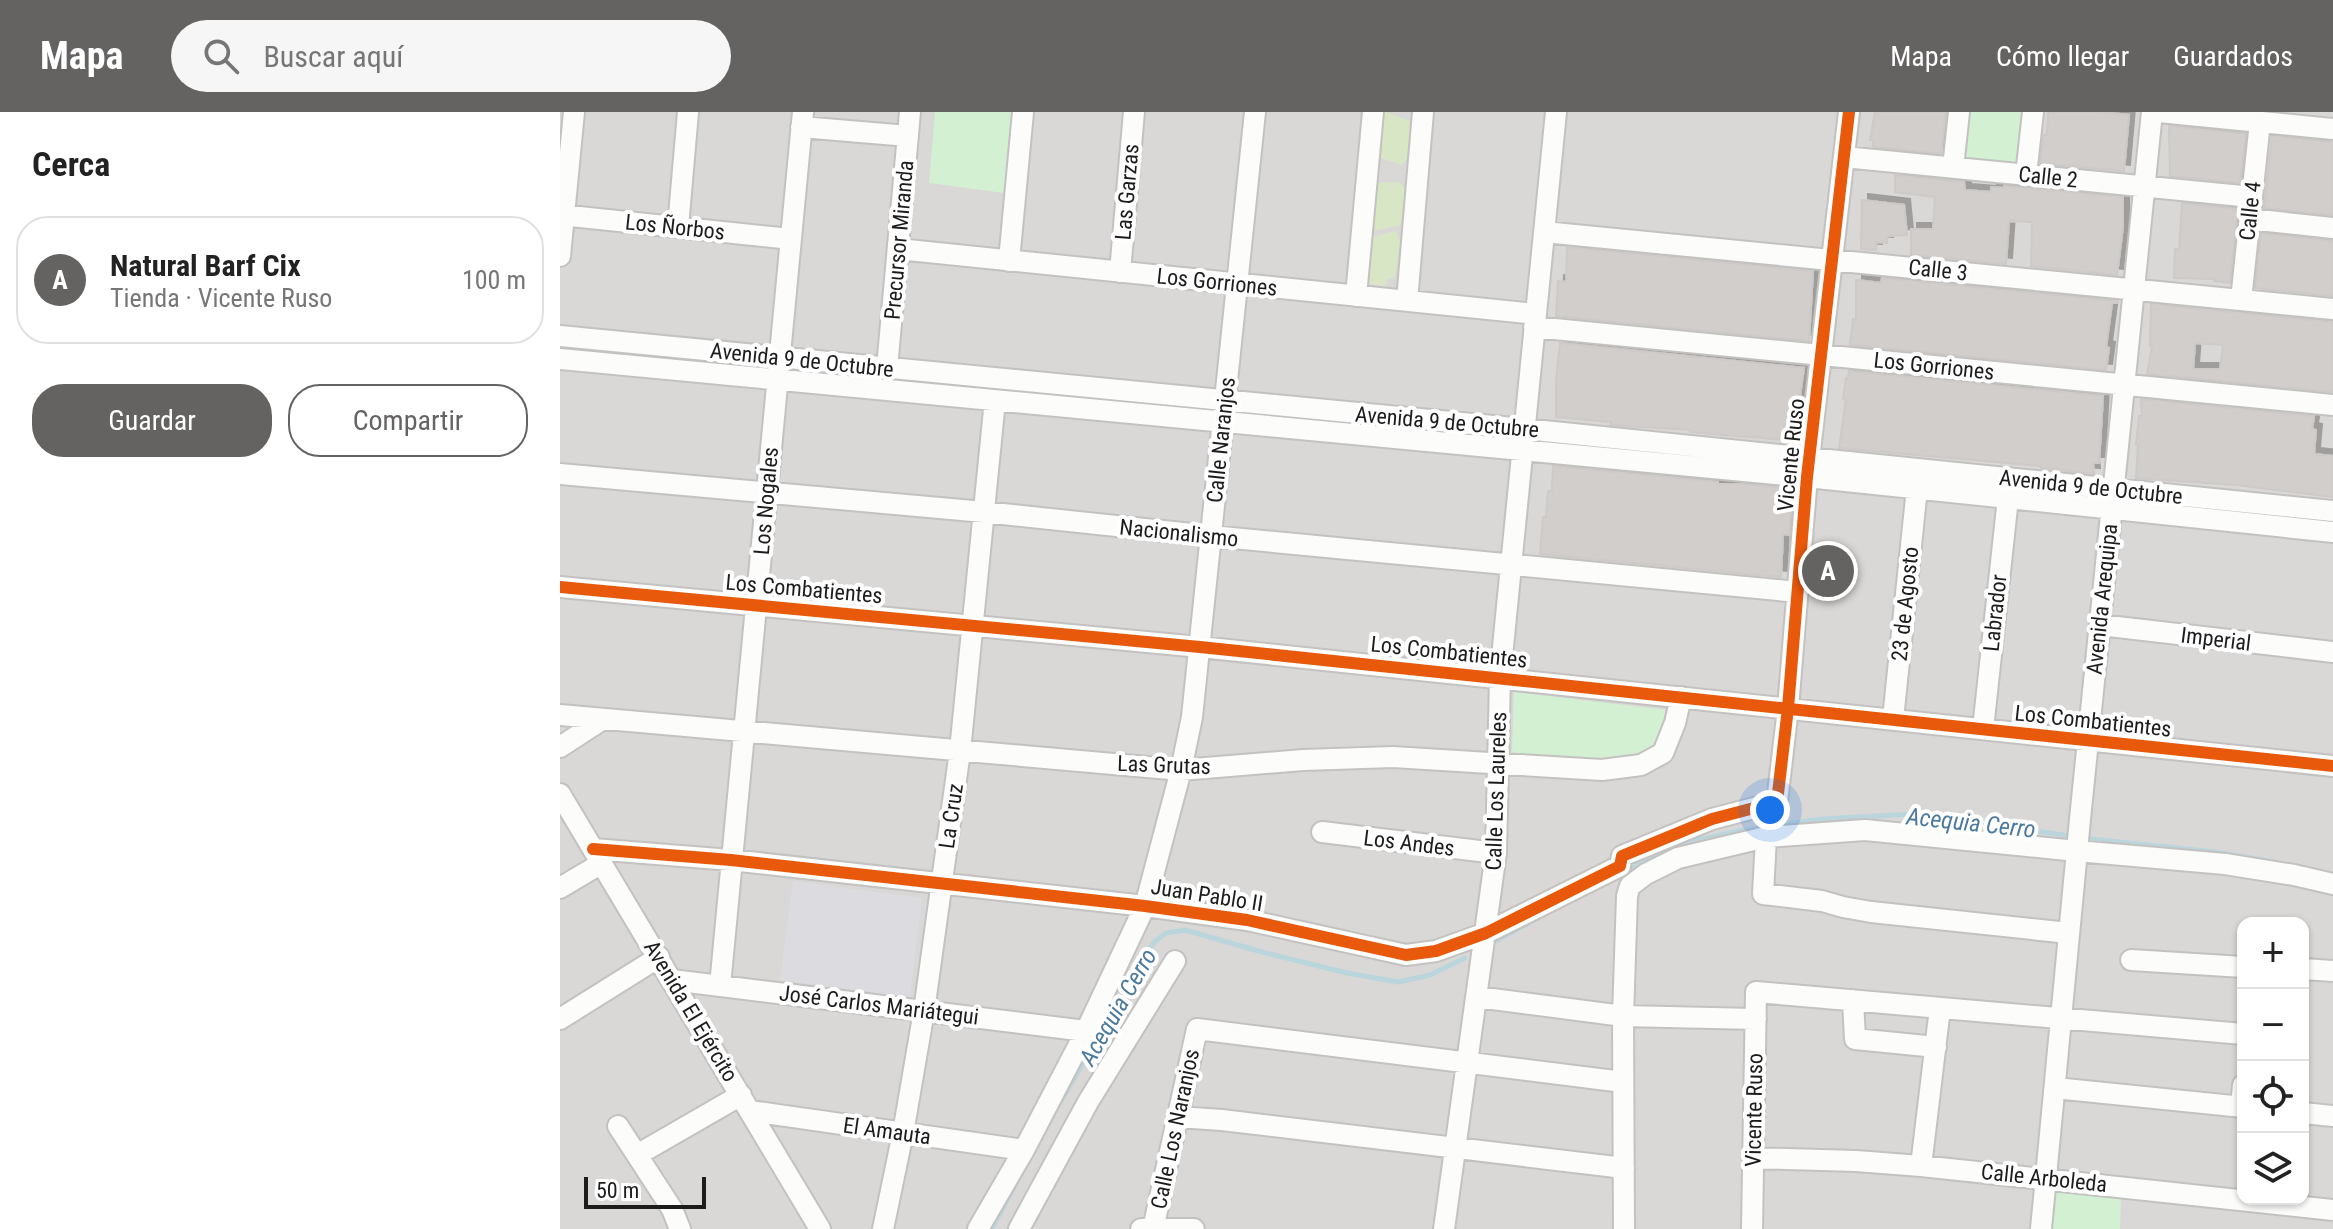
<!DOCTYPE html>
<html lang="es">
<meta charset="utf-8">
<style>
:root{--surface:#fff;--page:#f6f6f6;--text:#222;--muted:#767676;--line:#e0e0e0;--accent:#646362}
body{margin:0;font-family:"Roboto Condensed",sans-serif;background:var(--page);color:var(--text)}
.controls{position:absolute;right:24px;bottom:24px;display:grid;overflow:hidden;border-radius:16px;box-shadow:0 2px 6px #0004}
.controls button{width:72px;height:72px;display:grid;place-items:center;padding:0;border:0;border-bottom:2px solid var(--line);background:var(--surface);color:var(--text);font:40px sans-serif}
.scale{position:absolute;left:24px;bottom:20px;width:122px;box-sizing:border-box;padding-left:8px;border:4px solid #1c1c1c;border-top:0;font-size:22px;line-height:28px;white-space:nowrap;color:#1c1c1c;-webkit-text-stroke:6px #fff;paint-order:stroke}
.you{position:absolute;left:1210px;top:698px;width:28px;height:28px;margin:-20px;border:6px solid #fff;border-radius:50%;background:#1a73e8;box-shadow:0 0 0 12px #1a73e833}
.badge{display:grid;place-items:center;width:52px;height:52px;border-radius:50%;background:var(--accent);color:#fff;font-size:26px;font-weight:700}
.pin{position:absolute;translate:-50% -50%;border:4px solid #fff;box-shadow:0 2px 8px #0006}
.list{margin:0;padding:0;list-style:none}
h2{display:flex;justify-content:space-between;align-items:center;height:104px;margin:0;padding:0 32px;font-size:34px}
h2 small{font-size:26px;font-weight:400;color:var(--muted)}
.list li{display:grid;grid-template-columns:52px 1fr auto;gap:24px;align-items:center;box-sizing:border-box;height:128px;margin:0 16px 16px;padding:0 16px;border:2px solid var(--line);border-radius:32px}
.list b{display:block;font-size:30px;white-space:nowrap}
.list p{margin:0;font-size:26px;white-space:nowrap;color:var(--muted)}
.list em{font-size:26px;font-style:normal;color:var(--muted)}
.actions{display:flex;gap:16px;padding:24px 32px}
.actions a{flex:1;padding:18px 0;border:2px solid var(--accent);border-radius:32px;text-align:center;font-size:28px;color:var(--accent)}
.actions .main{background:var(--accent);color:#fff}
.icon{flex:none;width:44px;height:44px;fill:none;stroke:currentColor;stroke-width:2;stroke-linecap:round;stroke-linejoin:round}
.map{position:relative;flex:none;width:1773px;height:1117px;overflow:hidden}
header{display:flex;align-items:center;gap:48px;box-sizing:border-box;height:112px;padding:0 40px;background:var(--accent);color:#fff}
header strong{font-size:38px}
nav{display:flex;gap:44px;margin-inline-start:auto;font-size:28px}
.search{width:560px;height:72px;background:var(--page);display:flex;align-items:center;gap:20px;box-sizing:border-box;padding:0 28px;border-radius:44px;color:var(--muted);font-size:30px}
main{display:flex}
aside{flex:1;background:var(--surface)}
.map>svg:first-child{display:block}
</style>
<header>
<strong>Mapa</strong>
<div class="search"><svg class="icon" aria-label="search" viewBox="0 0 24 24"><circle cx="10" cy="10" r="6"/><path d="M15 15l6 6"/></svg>Buscar aquí</div>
<nav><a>Mapa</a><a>Cómo llegar</a><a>Guardados</a></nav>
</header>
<main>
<aside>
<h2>Cerca<small></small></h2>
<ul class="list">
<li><span class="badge">A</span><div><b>Natural Barf Cix</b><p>Tienda · Vicente Ruso</p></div><em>100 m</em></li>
</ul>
<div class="actions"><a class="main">Guardar</a><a>Compartir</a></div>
</aside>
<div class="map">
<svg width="1773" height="1117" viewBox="0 0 1773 1117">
<defs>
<filter id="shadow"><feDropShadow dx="6" dy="-6" stdDeviation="0" flood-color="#0004"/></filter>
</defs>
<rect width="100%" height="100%" fill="#eae8e5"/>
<path fill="#d9d8d6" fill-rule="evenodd" d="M0,0H1773V1117H0ZM1683,811H1743V1087H1683Z"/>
<path fill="#d8e6c5" d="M825,0L850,9L848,46L841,53L818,45L820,9Z
M838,70L845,76L841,113L815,119L811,108L814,71Z
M836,119L840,131L835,165L827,167L826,174L807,172L809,126Z"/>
<path fill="#d3f0d2" d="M375,0H453L444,81L369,71Z
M1405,0H1463L1458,53L1399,47Z
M954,580L1107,598L1095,639L1045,648L982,646L952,640Z
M1488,1079L1561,1083L1560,1117H1485Z"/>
<path fill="#dcdbdf" d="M233,769L362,786L350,885L220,868Z"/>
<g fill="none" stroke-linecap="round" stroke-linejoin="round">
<path stroke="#bad6dc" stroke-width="5" d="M1521,726L1656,740L1714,750
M1064,760L1121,732L1178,719L1261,707L1354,702L1511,724
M930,832L978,806
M498,994L594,830L606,821L625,818L702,840L787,861L838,870L870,863L905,846
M432,1117L455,1073"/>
</g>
<path fill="#d1cecc" stroke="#cdcac7" stroke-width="2" fill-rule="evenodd" filter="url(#shadow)" d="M1315,0H1386L1381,42L1313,35V28H1310Z
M1488,0H1540L1569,3L1564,59L1480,51L1484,23H1487Z
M1609,14L1686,22L1680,71L1610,64Z
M1712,24L1773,30V103L1704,96Z
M1335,63L1404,70L1405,78L1431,80V75L1444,76V74L1563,85V114L1557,163L1471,154L1472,110L1449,109L1446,152L1351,143V117H1373L1375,85L1335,80Z
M1302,88L1344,93L1347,123L1327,124V131L1316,130V138L1301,137Z
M1622,91L1678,97L1670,171L1654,169V167L1614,166L1615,137L1619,138Z
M1701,121L1773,129V184L1695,176Z
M1007,135L1253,159L1249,229L996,204L998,169L1006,170Z
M1322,166L1558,189V191H1552L1546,235L1549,236L1546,258L1290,233L1293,207H1296V168L1321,171Z
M1591,192L1773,210V280L1587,262L1592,234H1590ZM1635,231L1663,233L1660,257H1633Z
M1000,231L1244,256L1240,284L1243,285L1242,297H1235V329L1130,320V318L1050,313L1051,310L996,305V268Z
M1289,259L1543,284L1539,351H1533L1534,362L1481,356V354L1279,336L1286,287H1283L1286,266H1288Z
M1581,287L1754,304L1752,317L1756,318L1754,342L1773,344V385L1677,373L1576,366L1578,333H1576L1579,304H1582Z
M993,354L1158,370V372H1180L1228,376L1227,400H1231L1229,423L1223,422L1221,465L980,442L983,405H986L988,379H992Z"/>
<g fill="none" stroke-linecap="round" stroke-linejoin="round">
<defs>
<path id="minor" d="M1599,0L1773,17
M241,15L348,24
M1284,45L1692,85
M1393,56L1399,0
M1466,63L1473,0
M0,103L231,127
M1689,107L1773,116
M118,115L128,0
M984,120L1773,197
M338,137L976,202
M0,144L14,0
M449,149L463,0
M560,160L574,0
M796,184L813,0
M1681,188L1700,10
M847,189L863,0
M974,215L1773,293
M0,224L964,317L1773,399
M0,247L1247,365L1773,420
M327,256L350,0
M0,362L424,400L651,424L1238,480
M0,475L640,535L1773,654
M1540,513L1773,540
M0,603L621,658L743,648L833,645L1042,658L1081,653L1103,641L1115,611L1121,585
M1333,607L1357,376
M1423,617L1448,386
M0,635L43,607
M0,682L260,1117
M762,720L936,741
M1206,725L1203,782L1262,789L1283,795L1311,800L1509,821
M33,737L171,748L585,794L687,808L846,843L876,839L926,821L1060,754L1062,744L1152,707L1217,690L1228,596L1247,365L1289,0
M0,776L42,751
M1571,848L1683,855
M1743,857L1773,859
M112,868L526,919
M160,874L243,0
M917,885L1063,904L1196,907
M1293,888L1295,927L1376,935
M0,907L99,845
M1495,976L1683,995
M1681,995L1683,973
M190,999L464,1038
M1743,1001L1773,1004
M618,1005L662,1008L1064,1056
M58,1014L112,1097L120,1117
M77,1043L181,983
M1194,1046L1296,1049L1361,1054L1773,1098
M1361,1054L1380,896
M323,1117L343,1021L364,899L400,639L435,288
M418,1117L464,1038L526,919L585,794L621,658L632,605L695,0
M459,1117L528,990L615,849
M581,1117H634
M593,1117L637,917L1063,970
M884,1117L936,741L940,565L996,0
M1064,1117L1063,904L1067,784L1070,774L1086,762L1118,746L1206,725L1305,718L1517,739L1665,752L1734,763L1773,772
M1192,1117L1196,880L1683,922
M1481,1117L1520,707L1592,0"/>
</defs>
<use href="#minor" stroke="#c3c2c1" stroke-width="24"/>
<use href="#minor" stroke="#fcfcfb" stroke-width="20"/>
<defs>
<path id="cycleway" d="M0,475L640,535L1773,654
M33,737L171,748L585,794L687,808L846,843L876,839L926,821L1060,754L1062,744L1152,707L1217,690L1228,596L1247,365L1289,0"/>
</defs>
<use href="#cycleway" stroke="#fff" stroke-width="17"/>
<use href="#cycleway" stroke="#e8590c" stroke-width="12"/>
</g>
<g text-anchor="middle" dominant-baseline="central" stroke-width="8" stroke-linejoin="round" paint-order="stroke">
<g font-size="22" fill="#1c1c1c" stroke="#fff">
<text transform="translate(1488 65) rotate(6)">Calle 2</text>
<text transform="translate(567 80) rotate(-85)">Las Garzas</text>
<text transform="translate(1690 99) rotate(-84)">Calle 4</text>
<text transform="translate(115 115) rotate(6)">Los Ñorbos</text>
<text transform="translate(339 128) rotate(-85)">Precursor Miranda</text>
<text transform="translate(1378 158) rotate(6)">Calle 3</text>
<text transform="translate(657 170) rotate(6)">Los Gorriones</text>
<text transform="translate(242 248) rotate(6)">Avenida 9 de Octubre</text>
<text transform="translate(1374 254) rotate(6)">Los Gorriones</text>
<text transform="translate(887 310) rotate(5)">Avenida 9 de Octubre</text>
<text transform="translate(661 328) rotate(-84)">Calle Naranjos</text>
<text transform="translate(1231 343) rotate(-84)">Vicente Ruso</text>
<text transform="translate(1531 375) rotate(6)">Avenida 9 de Octubre</text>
<text transform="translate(206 389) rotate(-85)">Los Nogales</text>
<text transform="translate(619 421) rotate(6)">Nacionalismo</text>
<text transform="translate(244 477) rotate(5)">Los Combatientes</text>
<text transform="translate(1542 487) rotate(-84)">Avenida Arequipa</text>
<text transform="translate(1345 492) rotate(-84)">23 de Agosto</text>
<text transform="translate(1435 501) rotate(-84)">Labrador</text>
<text transform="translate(1656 527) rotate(7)">Imperial</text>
<text transform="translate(889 540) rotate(6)">Los Combatientes</text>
<text transform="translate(1533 609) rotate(6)">Los Combatientes</text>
<text transform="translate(604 653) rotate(2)">Las Grutas</text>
<text transform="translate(936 679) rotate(-88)">Calle Los Laureles</text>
<text transform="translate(391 704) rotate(-82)">La Cruz</text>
<text transform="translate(849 731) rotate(7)">Los Andes</text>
<text transform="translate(647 783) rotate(9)">Juan Pablo II</text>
<text transform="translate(319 893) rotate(7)">José Carlos Mariátegui</text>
<text transform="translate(131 899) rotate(59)">Avenida El Ejército</text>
<text transform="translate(1194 998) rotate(-89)">Vicente Ruso</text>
<text transform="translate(615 1017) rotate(-78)">Calle Los Naranjos</text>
<text transform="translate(327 1019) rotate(8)">El Amauta</text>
<text transform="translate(1484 1066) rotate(6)">Calle Arboleda</text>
</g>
<g font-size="24" font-style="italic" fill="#4c7a9e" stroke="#fff">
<text transform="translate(1411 711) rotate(6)">Acequia Cerro</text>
<text transform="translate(558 895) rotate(-60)">Acequia Cerro</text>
</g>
</g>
</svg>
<div class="controls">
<button>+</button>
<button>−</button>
<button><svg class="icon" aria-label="locate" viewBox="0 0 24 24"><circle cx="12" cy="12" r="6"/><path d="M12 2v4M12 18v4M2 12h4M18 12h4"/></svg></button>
<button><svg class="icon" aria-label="layers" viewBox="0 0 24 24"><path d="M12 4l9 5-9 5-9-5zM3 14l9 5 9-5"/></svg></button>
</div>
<div class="scale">50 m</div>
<div class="you"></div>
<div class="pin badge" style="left:1268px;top:459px">A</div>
</div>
</main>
